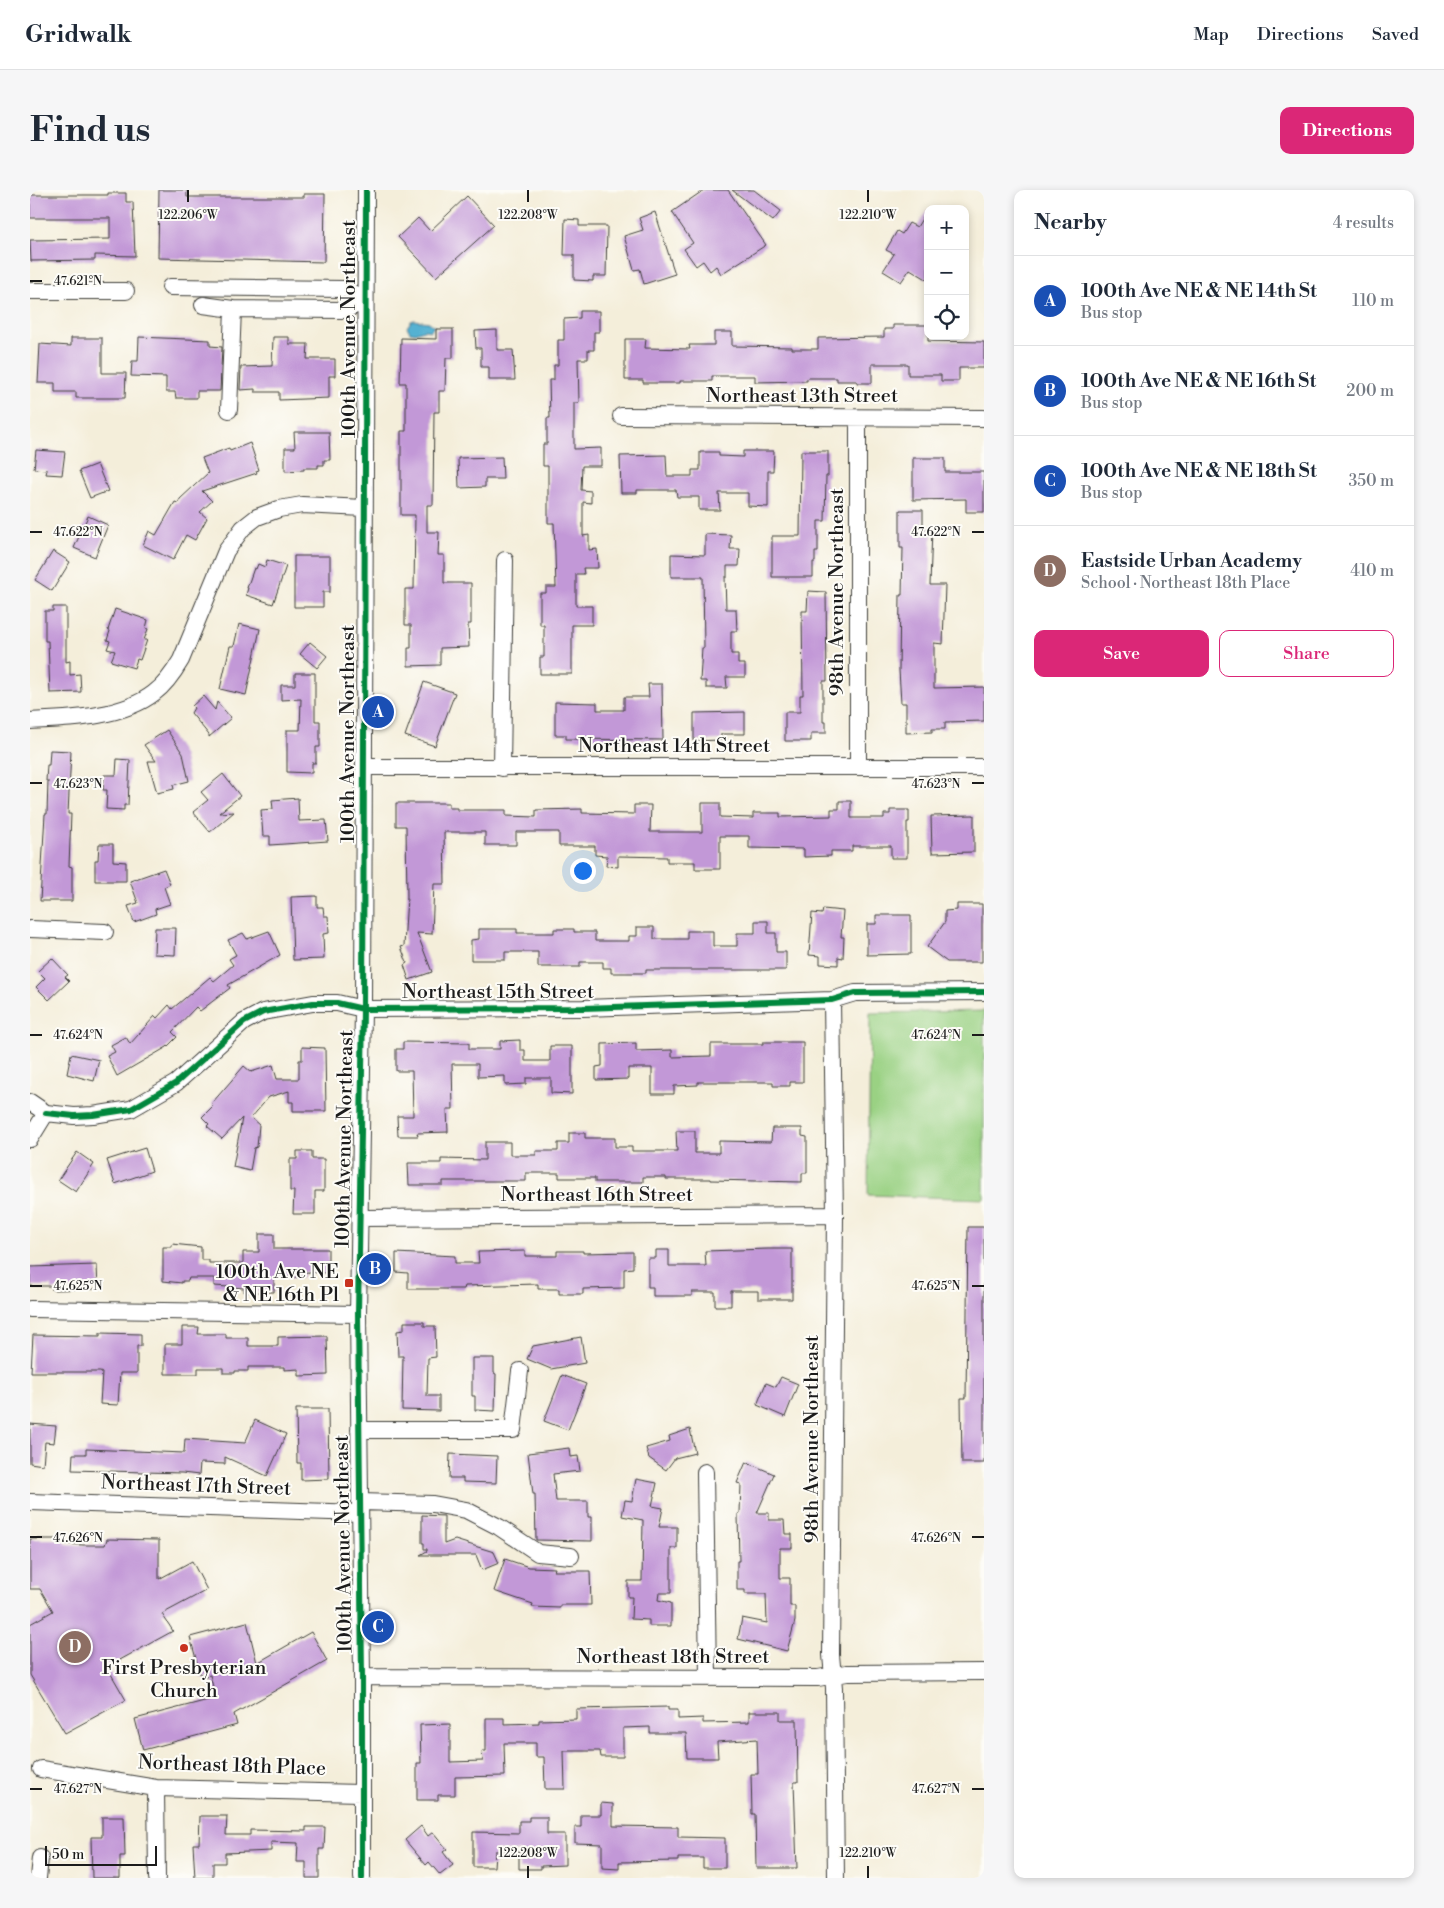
<!DOCTYPE html>
<meta charset="utf-8">
<style>
:root{--surface:#fff;--page:#f6f6f7;--text:#1f2937;--muted:#747a83;--line:#e0e1e3;--accent:#db2777}
body{margin:0;font-family:"Libre Bodoni",serif;background:var(--page);color:var(--text)}
.controls{position:absolute;right:15px;top:15px;display:grid;overflow:hidden;border-radius:10px;box-shadow:0 2px 8px #0003}
.controls button{width:45px;height:45px;display:grid;place-items:center;padding:0;border:0;border-bottom:1px solid var(--line);background:var(--surface);color:var(--text);font:25px sans-serif}
.scale{position:absolute;left:15px;bottom:12px;width:112px;box-sizing:border-box;padding-left:5px;border:2px solid #1c1c1c;border-top:0;font-size:14px;line-height:18px;white-space:nowrap;color:#1c1c1c;-webkit-text-stroke:4px #fdfcf7;paint-order:stroke}
.you{position:absolute;left:552px;top:680px;width:18px;height:18px;margin:-12px;border:4px solid #fff;border-radius:50%;background:#1a73e8;box-shadow:0 0 0 8px #1a73e833}
.badge{display:grid;place-items:center;width:32px;height:32px;border-radius:50%;background:var(--accent);color:#fff;font-size:16px;font-weight:700}
.pin{position:absolute;translate:-50% -50%;border:2px solid #fff;box-shadow:0 1px 5px #0006}
.list{margin:0;padding:0;list-style:none}
h2{display:flex;justify-content:space-between;align-items:center;height:65px;margin:0;padding:0 20px;font-size:21px}
h2 small{font-size:16px;font-weight:400;color:var(--muted)}
.list li{display:grid;grid-template-columns:32px 1fr auto;gap:15px;align-items:center;box-sizing:border-box;height:90px;padding:0 20px;border-top:1px solid var(--line)}
.list b{display:block;font-size:19px;white-space:nowrap}
.list p{margin:0;font-size:16px;white-space:nowrap;color:var(--muted)}
.list em{font-size:16px;font-style:normal;color:var(--muted)}
.actions{display:flex;gap:10px;padding:15px 20px}
.actions a{flex:1;padding:11px 0;border:1px solid var(--accent);border-radius:10px;text-align:center;font-size:18px;color:var(--accent)}
.actions .main{background:var(--accent);color:#fff}
.icon{flex:none;width:28px;height:28px;fill:none;stroke:currentColor;stroke-width:2;stroke-linecap:round;stroke-linejoin:round}
.map{position:relative;flex:none;width:954px;height:1688px;overflow:hidden;border-radius:10px}
header{display:flex;align-items:center;gap:30px;box-sizing:border-box;height:70px;padding:0 25px;background:var(--surface);border-bottom:1px solid var(--line)}
header strong{font-size:24px}
nav{display:flex;gap:28px;margin-inline-start:auto;font-size:18px}
.intro{display:flex;align-items:center;justify-content:space-between;box-sizing:border-box;height:120px;padding:0 30px}
h1{margin:0;font-size:35px}
.button{padding:12px 22px;border-radius:10px;background:var(--accent);color:#fff;font-size:18px;font-weight:700}
main{display:flex;gap:30px;padding:0 30px}
aside{flex:1;background:var(--surface);border-radius:10px;box-shadow:0 2px 8px #0003}
.map>svg:first-child{display:block}
</style>
<header>
<strong>Gridwalk</strong>
<nav><a>Map</a><a>Directions</a><a>Saved</a></nav>
</header>
<div class="intro"><h1>Find us</h1><a class="button">Directions</a></div>
<main>
<div class="map">
<svg width="954" height="1688" viewBox="0 0 954 1688">
<rect width="100%" height="100%" fill="#fdfcf7"/>
<filter id="ink" filterUnits="userSpaceOnUse"><feTurbulence type="fractalNoise" baseFrequency=".02" numOctaves="2"/><feDisplacementMap in="SourceGraphic" scale="10" xChannelSelector="R" yChannelSelector="G"/><feConvolveMatrix kernelMatrix="1 2 1 2 8 2 1 2 1" color-interpolation-filters="sRGB"/></filter>
<filter id="wash" filterUnits="userSpaceOnUse"><feTurbulence type="fractalNoise" baseFrequency=".0096" numOctaves="4" result="noise"/><feDisplacementMap in="SourceGraphic" scale="20" xChannelSelector="R" yChannelSelector="G"/><feGaussianBlur stdDeviation="1.12" result="paint"/><feColorMatrix in="noise" values="0 0 0 0 0 0 0 0 0 0 0 0 0 0 0 0 0 1.4 0 .05"/><feComposite in="paint" operator="in"/></filter>
<g filter="url(#wash)">
<rect width="100%" height="100%" fill="#f4eeda"/>
<path fill="#9ad183" stroke="#5b7650" d="M954,821V1009L838,1005L840,823Z"/>
<path fill="#54b1d2" stroke="#386677" d="M384,130L399,132L404,136L401,141L394,140L385,143L380,142L377,137L381,131Z"/>
<g id="blocks">
<path fill="#c298d7" d="M129,0H157V7H274V4H295L294,72L128,68Z
M674,0H698L736,55L691,84L686,76L680,81L673,71L666,76L654,59L663,53L642,22Z
M702,0H724L751,21L743,31Z
M78,3H96V12H103L105,66L65,65V70L1,71L0,50L80,49V28H0V5H78Z
M437,6L464,35L406,87L368,47L388,28L400,41Z
M898,19V90L880,79L871,92L853,81L864,64L856,60L867,41L872,44L879,33L887,37Z
M625,22L645,84L614,94L610,79L604,80L594,46L613,40L609,28Z
M535,29L549,30V36H577L576,86H563V91L544,90V65H534Z
M550,121H569V142H564V160H558V169H548L549,213H544V259L571,258V276H552L551,300L561,301V313L553,312V346L559,345V360L567,359L568,378H553L554,384H546V416H562V435H542V484H510V467H514V435H510V403H516V397H526L524,333H518V276H513V254H517V228H520L519,190H524V175H528V150H534V129L550,128Z
M863,135H898V151L954,152V178H929V191H911V185H878V174H842V193H827V191H807V188H777V191L725,192V186H682V191H650V193H613V190H595V149H616L615,158L660,159L659,155H684V142H702V156L762,157V159H788V148L854,147V139H863Z
M406,139H423V168H416L415,201H409V222H404L403,315H397V342H409L408,365H414V393H441V434H438L439,457L410,458V475L378,476V458H381V435H375V399H384L385,325H371V241H376V193H370L371,148L406,149Z
M467,140V160H483L485,190H459V177H451V158H446L445,141Z
M109,147L180,150V156L192,157L190,201H167V208H146L145,202H136V187L101,186L102,171H108Z
M243,147H259V154H278L277,169H305V186H299V208L249,210V202H225V199L210,200L211,177L242,176Z
M41,148H72V183H96L95,208H46V202H25V193H8L10,154L41,156Z
M264,242H299L300,270H294V275H288V278H274V280L255,281V258H265Z
M220,253L229,280L226,281L227,283L172,301L182,311L170,322L177,328L165,350L156,345L143,370L113,355L119,341L126,345L145,312L148,313L150,309L178,283L172,268L199,258L200,261Z
M6,260L35,262L32,285L16,284L17,280L4,279Z
M713,261H744L743,281H738V317L718,316V303H689L690,320H669V307H647L646,300H607V303H591L590,266L636,265L637,286H662V280H670V262H689V266L713,267Z
M771,261H798V286H796L795,331H788V362H785V372H783V387H742V346H770Z
M472,267L473,289H455V297L429,298L428,268Z
M883,268H915V282H954V322H936V309L883,310Z
M67,274L78,301L60,308L49,281Z
M870,320H893V339H902L900,395H915L913,454L904,453V498L954,497V531L915,532V539H902V542L876,543V513H871L869,480L870,405H872L873,358H870Z
M58,326L78,335L65,367L44,358Z
M675,344L701,345L700,359H710L709,376H697V387H695L696,419H706L707,441H701V464H708V474H715V487H696L697,498H676V491H670L672,458H674L673,387H641V364L675,365Z
M23,361L40,372L22,401L5,390Z
M264,366H300V402H293V417H264Z
M237,370L256,376L243,414L216,405L218,398H217L224,378L226,379L228,374L235,377Z
M778,401L796,402L797,491H793V532H796V543H781V551H755V522H770V505H773L772,421H777Z
M23,417H36V472L40,471V485L50,484L51,502L20,503L18,451H15V421H23Z
M85,419L118,430L116,438L118,439L114,450H117L110,470L107,469L104,478L81,471L85,461L77,459L80,451L77,450L80,441L78,440Z
M209,434L230,439L216,505L190,499L200,456H204Z
M280,452L297,466L287,478L270,464Z
M265,483H285V531H290V557H286V573H282V583L257,582V540H270L271,509L251,510V495H265Z
M394,492L425,503L405,556L375,546Z
M618,494H632L633,550L536,549V545H525V512L567,513V520H594V507H619Z
M173,506L185,520L187,512L201,528L179,547V545L161,523L164,518L162,516Z
M715,522V544H691V550L664,551V523Z
M137,540L153,564L159,591L143,595L144,599L127,603L118,571H126L114,555Z
M20,560L41,561L38,624H41L39,676L42,677V711H10L15,624H17L18,591H16L17,575H19Z
M87,569L100,570L98,615H94V620L76,619L77,600H73L74,585H86Z
M193,584L210,606L189,623L204,622L180,642L163,622L178,610L171,602Z
M268,608L269,631L296,630L298,651L240,655V646H233L231,620L243,619L242,610Z
M809,611H821V628H854V624H860V620H879V632H877V668H861V656H822V661H801V666L774,667V659L719,658V646H690V679H665V672H637V667L588,666V677L576,676L577,666L565,665V656H529V642H486V655H455V642H414L415,694H404L402,744L387,743L402,782L379,790L374,775L377,773L371,757L374,756L377,707L376,636H366V613H419V618H427V620H476V626L506,627V620L552,619V623L604,624V615H621L620,642H672V613H690V627L723,628V623H750V627L801,626V619H809Z
M944,625V662L902,663L901,626Z
M69,654H83V671L96,672V691H65V670H68Z
M134,679L140,694L134,697L140,714L125,719L126,724L104,732L98,716L108,713L100,691Z
M287,706V717H293L294,726H298L299,743L293,744L294,769L263,770L261,707Z
M927,714H952V772H917L897,757L915,732V721L927,720Z
M793,719L813,721L811,747H814L813,768L808,767V775L790,774V766L779,765L782,723L792,724Z
M846,725H881V764L837,765V734H846Z
M725,731H738V743H746V762H756V780H616V783H581V778H573V772H550V777H508V762H475V770H441V750L449,749V739H487V743H524V739H544V742H565V751H599V746H607V737H624V749H657V741H683V756H707V743H725Z
M125,738H146L145,765L124,764Z
M239,741L250,765L198,795L200,798L170,821L166,817L142,842L147,847L137,857L87,886L77,866L85,862L81,855L96,847L100,854L125,826L127,828L139,815L142,819L180,787L184,791L203,775L199,769L206,765L198,750L213,743L217,749Z
M22,768L38,785L35,787L39,791L19,810L6,797L15,788L8,781Z
M490,850V860H495V871H520V856H542V904L521,903V888H496V894L475,895V886L448,887V874H422L423,919H417L418,942L387,943L388,946H368L367,926H383L382,881H366V859H373V852L439,853V859H470V851Z
M733,852H773V892H760V896H743V892H668V895L644,896V904H622V878H598V889L566,890V877L572,876V854L606,853V861L642,860V867L681,866V854H733Z
M272,857L295,858L296,921H263V912H259V901L239,907L221,928L229,935L227,957L224,958L220,981L203,977L212,928L192,949L177,936L179,934L172,927L183,916L182,913L214,876L221,882L243,875L247,889H269V870H272Z
M41,864L69,870L64,891L37,884Z
M742,938H772V946L777,947V983H772V992L680,990V989H636V987H613V992H565V988H529V983H496V991H413V995H379L378,973H411V969L455,970V952H480V965H506V961H528V953H539V943H555V948H585V957H602V961H647L646,941H665V963H689V951L741,952Z
M115,958L122,981L85,994L77,970Z
M267,961H282V969H294V1001H285V1024H263L264,1001H260V969H267Z
M47,962L64,974L46,1002L28,990Z
M938,1037H954V1273H932L931,1208H936Z
M229,1044H244V1059H298V1083L273,1082V1087H244V1102H214V1098L184,1096V1088H159L158,1091H152V1093L133,1091V1057H142V1054L171,1057V1070H179V1073H213V1062H229Z
M738,1059H762V1109H728V1101H701V1116H685V1102H662V1106H623V1097H618V1068H626V1060H639V1076H676L675,1061Z
M495,1061V1066H527V1061H553V1063L603,1062V1078L594,1079V1098L553,1099V1104H529V1099H508V1094L435,1096L434,1099H378V1083L366,1082V1063L425,1066V1073H449L448,1062Z
M67,1075L68,1099L22,1100V1096H0V1077Z
M374,1132H394V1136H405L406,1167L398,1168L397,1206H409V1221L372,1220L373,1166H368L367,1141L374,1140Z
M152,1137H169L168,1144H196V1148H218V1156H248V1147L297,1146L298,1185L269,1186V1179L254,1180V1177H218V1181H205V1183H193V1178H168V1184H135V1154H152Z
M70,1143L111,1144V1156H107V1183H90L88,1215L70,1214L72,1183L70,1182H1L3,1145L70,1146Z
M551,1147L555,1173L521,1179L497,1169L503,1156Z
M442,1168H464V1183L466,1184L465,1221L445,1220V1206H442Z
M532,1185L556,1194L538,1240L514,1231Z
M751,1187L768,1194L755,1227L727,1215L736,1193L746,1197Z
M266,1219H298L299,1289L271,1290V1273H267Z
M225,1230L256,1244L237,1286L195,1267V1274L170,1273L169,1285L152,1283L42,1280L43,1264H56V1259L154,1263L155,1249L215,1253Z
M0,1234L26,1236L24,1253L15,1252L13,1275L0,1273Z
M660,1239L665,1263L645,1268L636,1280L619,1268L616,1258L640,1251L639,1246Z
M539,1258L540,1267L548,1266L550,1281L523,1284L526,1311H558V1327H562V1351L506,1350L505,1304H503L498,1263Z
M420,1264L467,1266L466,1293L433,1292V1288H419Z
M716,1272L744,1284L727,1323H739V1330H754L755,1344H762V1358H750V1388H760V1416H765V1431L757,1461L708,1449L712,1428L737,1433L736,1404H715V1400H707V1371H709L708,1324L710,1323L711,1294L707,1293Z
M606,1289L627,1293L622,1316L633,1318L629,1337H647V1358H641V1403H629L628,1410L641,1413V1436H619V1430L601,1429L602,1407H598V1391H612L613,1330L592,1326L595,1310L602,1311Z
M392,1325L414,1326V1354L425,1350L464,1362L469,1373L452,1380L446,1365H390L397,1361V1359H394V1353H392Z
M0,1349H36V1354L53,1355H75L77,1349L129,1350V1389L162,1371L177,1400L132,1424L143,1441L77,1477L96,1510L35,1543L0,1485V1434L23,1421L10,1399H0Z
M475,1369L499,1377L525,1378L524,1381H560L561,1415H530V1418L502,1417L503,1414L464,1401Z
M217,1432L227,1473L281,1442L297,1471L204,1524L207,1535L113,1560L105,1529L186,1508L180,1485L171,1487L160,1447Z
M638,1517V1520H648V1529L673,1528V1533L719,1532V1522H750V1530H767L768,1592H764L767,1678H726L725,1624H722L721,1584H728L727,1549L687,1552L688,1568H657L656,1543H620V1537L593,1538V1567H571L570,1561H534L535,1599H515L514,1567H506V1553H474L475,1586L425,1587V1605H408V1610H387V1573H391L390,1535L420,1534V1572L453,1571L452,1561H456V1528H474V1534L509,1533V1530L546,1529V1519Z
M571,1613L583,1614V1636L648,1637V1647L695,1648V1678H673V1668H648V1671L589,1672V1679L572,1678V1654L545,1653V1637H551V1625H571Z
M170,1626H197L196,1645H220V1640L276,1641V1637H295L294,1659H289V1688H276V1672H267L268,1653L241,1652V1661L195,1663V1673H183V1688H165L163,1654H169Z
M72,1627H94L95,1666H90V1688H62L61,1647H72Z
M499,1627H517V1644H535V1675L511,1676V1679H489V1661H465L464,1677H443V1642L489,1643V1631H499Z
M391,1636L398,1646L403,1642L417,1659L413,1662L423,1675L410,1685L399,1672L396,1675L375,1650Z"/>
</g>
</g>
<g filter="url(#ink)">
<use href="#blocks" fill-opacity="0" stroke="#3c3c38" stroke-width="1"/>
<g fill="none" stroke-linecap="round" stroke-linejoin="round">
<defs>
<path id="minor" d="M140,97L316,99L335,111
M0,101H96
M173,115L203,119L315,120L335,111
M199,220L203,119
M591,226L954,228
M0,531C38,529 92,528 124,503C135,495 144,482 151,470L196,361L213,338L227,327L249,319L272,315L334,318
M828,576V228
M334,577H954
M472,578L475,370
M0,739L75,742
M802,810L805,1025L801,1465L804,1498L806,1688
M0,912L16,923L0,949
M16,923L44,926L63,925L101,919L146,893L214,832L233,822L283,813H307L333,819L553,818L802,810L825,803L954,802
M329,1028L805,1025
M0,1119L328,1124
M329,1240H483L490,1181
M675,1282L678,1488
M0,1312L330,1323
M330,1312L403,1314L436,1320L469,1337L508,1363L541,1366
M332,1487L788,1488L817,1483L954,1482
M11,1579L126,1598L331,1603
M126,1598L127,1688
M8,1688L10,1668
M332,1688V1487L328,1124L333,819L336,0"/>
</defs>
<use href="#minor" stroke="#3c3c38" stroke-width="18"/>
<use href="#minor" stroke="#fff" stroke-width="16"/>
<defs>
<path id="cycleway" d="M16,923L44,926L63,925L101,919L146,893L214,832L233,822L283,813H307L333,819L553,818L802,810L825,803L954,802
M332,1688V1487L328,1124L333,819L336,0"/>
</defs>
<use href="#cycleway" stroke="#fdfcf7" stroke-width="9"/>
<use href="#cycleway" stroke="#00873e" stroke-width="6"/>
</g>
</g>
<path fill="none" stroke="#1c1c1c" stroke-width="2" d="M158,0V12M498,0V12M838,0V12M0,91H12M0,342H12M942,342H954M0,593H12M942,593H954M0,845H12M942,845H954M0,1096H12M942,1096H954M0,1347H12M942,1347H954M0,1599H12M942,1599H954M498,1676V1688M838,1676V1688"/>
<g fill="#c8321e" stroke="#fdfcf7" stroke-width="2">
<rect x="314" y="1088" width="10" height="10" rx="2.5"/>
<circle cx="154" cy="1458" r="5"/>
</g>
<g text-anchor="middle" dominant-baseline="central" stroke-width="4" stroke-linejoin="round" paint-order="stroke">
<g font-size="20" fill="#1c1c1c" stroke="#fdfcf7">
<text transform="translate(319 139) rotate(-90)">100th Avenue Northeast</text>
<text x="772" y="206">Northeast 13th Street</text>
<text transform="translate(807 402) rotate(-90)">98th Avenue Northeast</text>
<text transform="translate(318 544) rotate(-90)">100th Avenue Northeast</text>
<text x="644" y="556">Northeast 14th Street</text>
<text x="468" y="802">Northeast 15th Street</text>
<text transform="translate(315 949) rotate(-89)">100th Avenue Northeast</text>
<text x="567" y="1005">Northeast 16th Street</text>
<text transform="translate(782 1249) rotate(-90)">98th Avenue Northeast</text>
<text transform="translate(166 1296) rotate(2)">Northeast 17th Street</text>
<text transform="translate(314 1354) rotate(-91)">100th Avenue Northeast</text>
<text x="643" y="1467">Northeast 18th Street</text>
<text transform="translate(202 1576) rotate(2)">Northeast 18th Place</text>
</g>
<g font-size="20" fill="#1c1c1c" stroke="#fdfcf7" text-anchor="end">
<text x="309" y="1082">100th Ave NE<tspan x="309" dy="23">&amp; NE 16th Pl</tspan></text>
<text x="154" y="1478" text-anchor="middle">First Presbyterian<tspan x="154" dy="23">Church</tspan></text>
</g>
</g>
<g font-size="12" text-anchor="middle" fill="#1c1c1c" stroke="#fdfcf7" stroke-width="4" stroke-linejoin="round" paint-order="stroke">
<text x="158" y="29">122.206°W</text>
<text x="498" y="29">122.208°W</text>
<text x="838" y="29">122.210°W</text>
<text x="48" y="95">47.621°N</text>
<text x="906" y="346">47.622°N</text>
<text x="48" y="346">47.622°N</text>
<text x="906" y="598">47.623°N</text>
<text x="48" y="598">47.623°N</text>
<text x="48" y="849">47.624°N</text>
<text x="906" y="849">47.624°N</text>
<text x="48" y="1100">47.625°N</text>
<text x="906" y="1100">47.625°N</text>
<text x="48" y="1352">47.626°N</text>
<text x="906" y="1352">47.626°N</text>
<text x="48" y="1603">47.627°N</text>
<text x="906" y="1603">47.627°N</text>
<text x="498" y="1667">122.208°W</text>
<text x="838" y="1667">122.210°W</text>
</g>
</svg>
<div class="controls">
<button>+</button>
<button>−</button>
<button><svg class="icon" aria-label="locate" viewBox="0 0 24 24"><circle cx="12" cy="12" r="6"/><path d="M12 2v4M12 18v4M2 12h4M18 12h4"/></svg></button>
</div>
<div class="scale">50 m</div>
<div class="you"></div>
<div class="pin badge" style="left:348px;top:522px;background:#1a4fb4">A</div>
<div class="pin badge" style="left:345px;top:1079px;background:#1a4fb4">B</div>
<div class="pin badge" style="left:348px;top:1437px;background:#1a4fb4">C</div>
<div class="pin badge" style="left:45px;top:1457px;background:#8d6e63">D</div>
</div>
<aside>
<h2>Nearby<small>4 results</small></h2>
<ul class="list">
<li><span class="badge" style="background:#1a4fb4">A</span><div><b>100th Ave NE &amp; NE 14th St</b><p>Bus stop</p></div><em>110 m</em></li>
<li><span class="badge" style="background:#1a4fb4">B</span><div><b>100th Ave NE &amp; NE 16th St</b><p>Bus stop</p></div><em>200 m</em></li>
<li><span class="badge" style="background:#1a4fb4">C</span><div><b>100th Ave NE &amp; NE 18th St</b><p>Bus stop</p></div><em>350 m</em></li>
<li><span class="badge" style="background:#8d6e63">D</span><div><b>Eastside Urban Academy</b><p>School · Northeast 18th Place</p></div><em>410 m</em></li>
</ul>
<div class="actions"><a class="main">Save</a><a>Share</a></div>
</aside>
</main>
